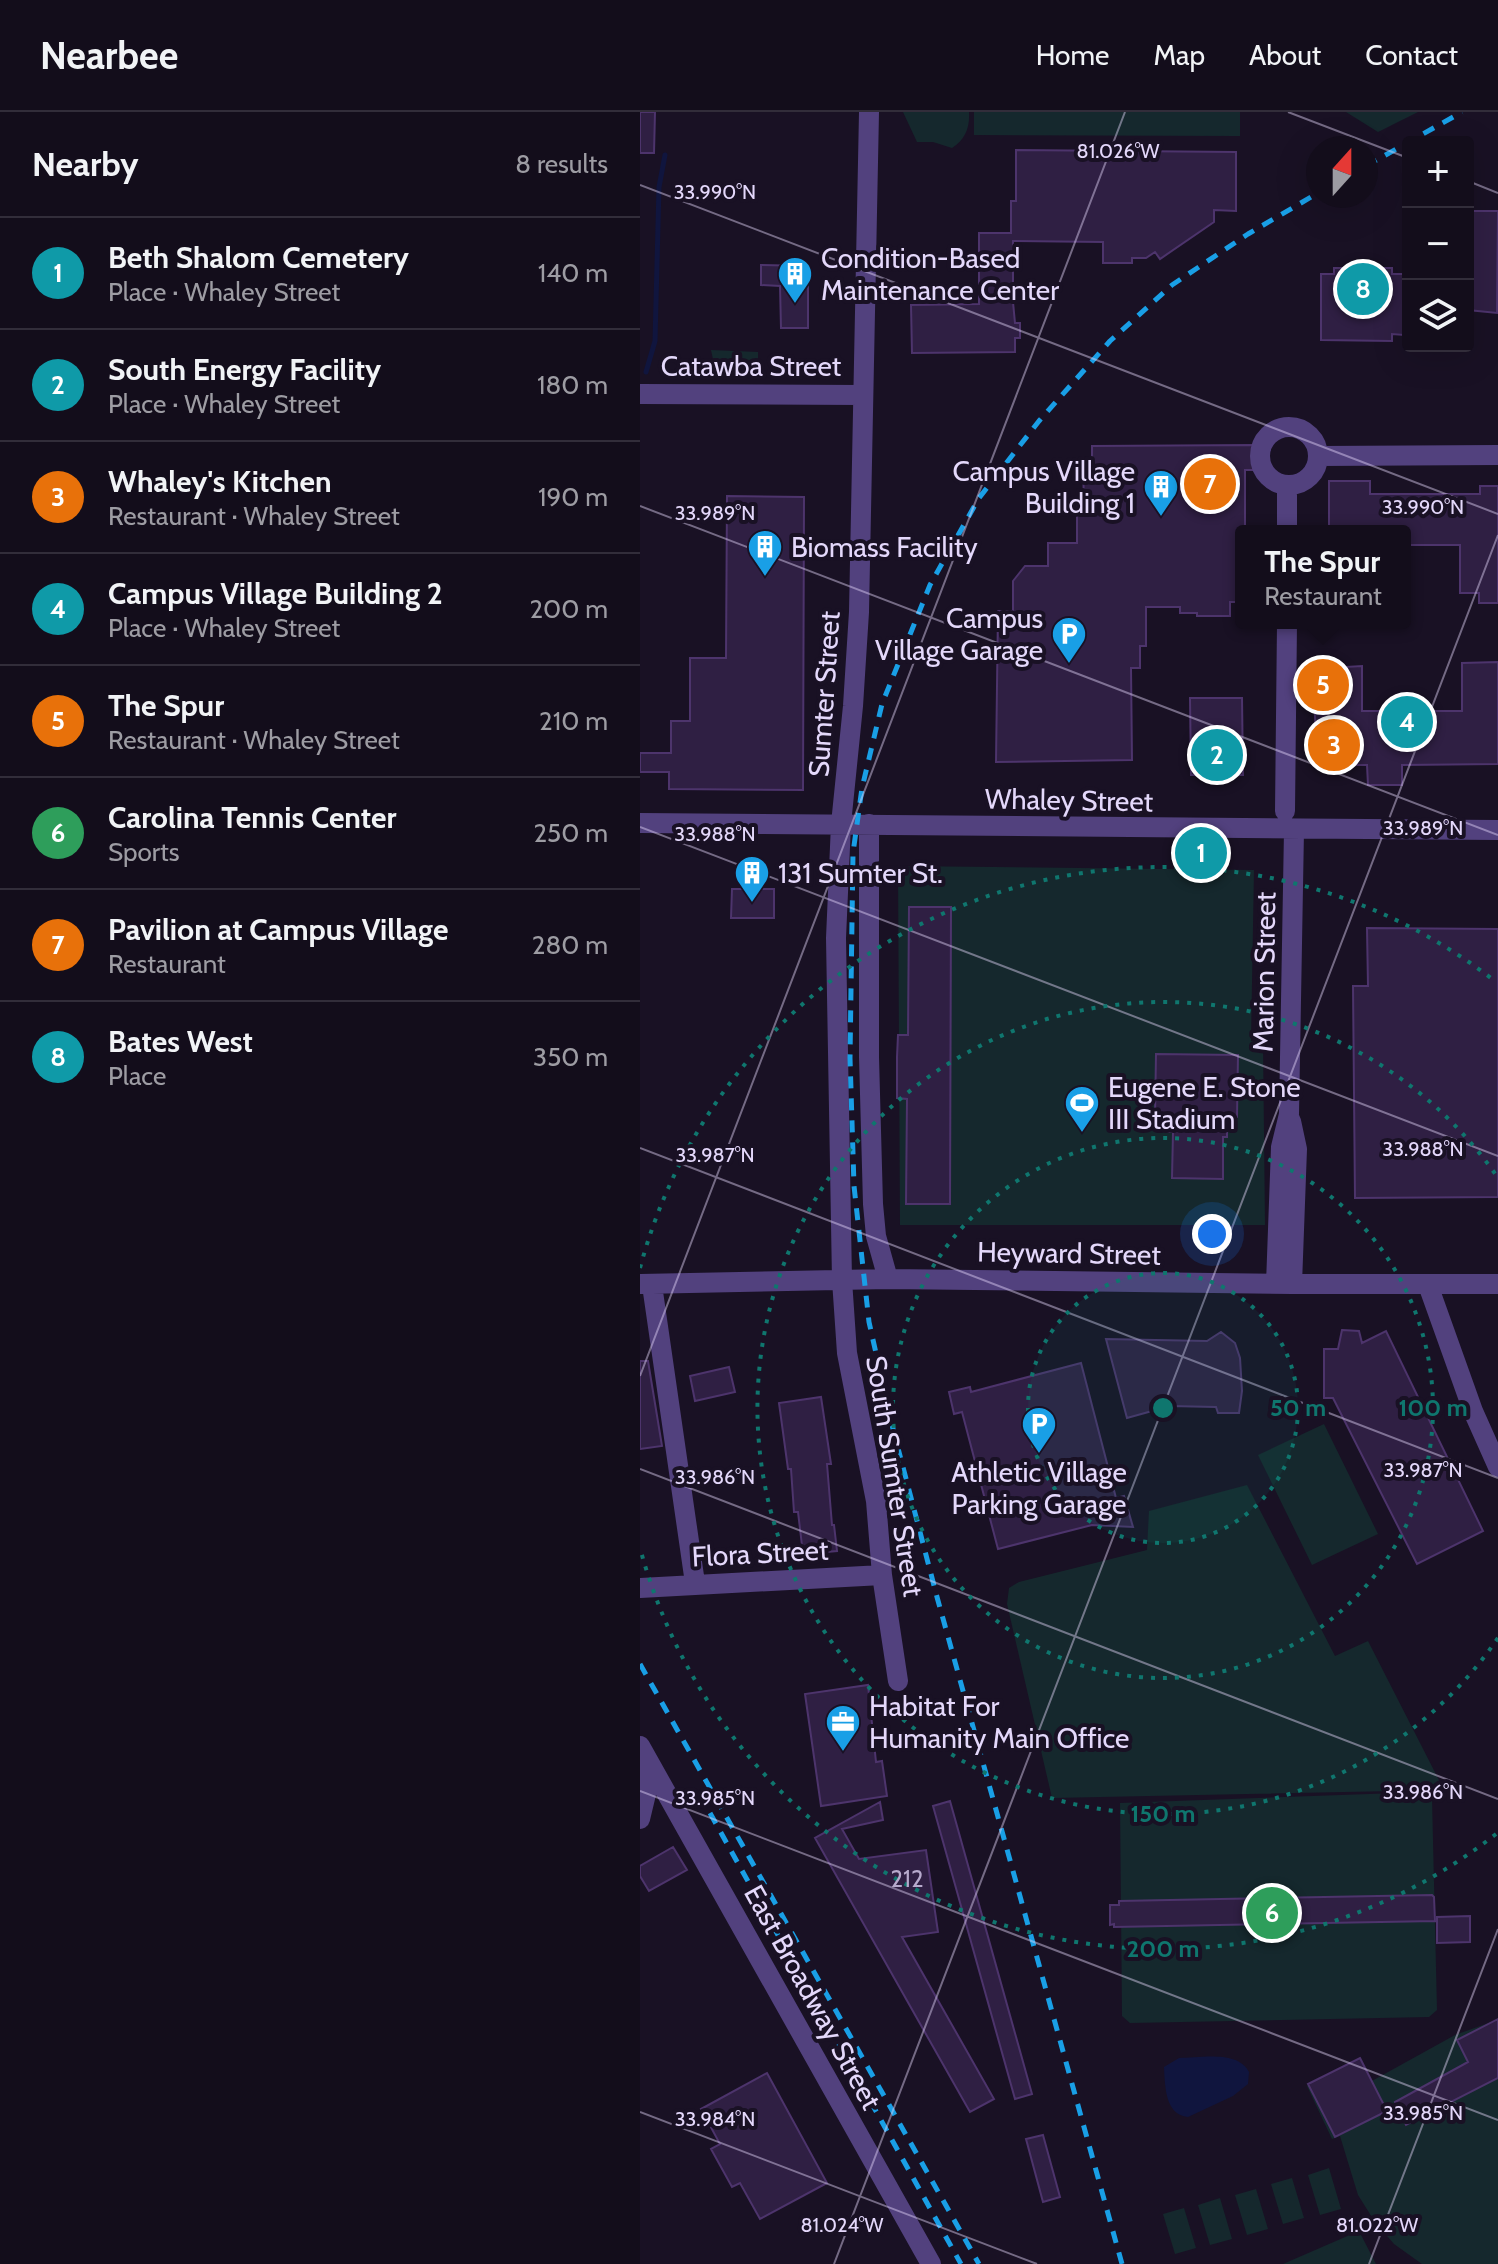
<!DOCTYPE html>
<meta charset="utf-8">
<style>
:root{--surface:#130d1b;--page:#1c1624;--text:#f1f3f6;--muted:#9d9ca3;--line:#322d3a;--accent:#7c3aed}
body{margin:0;font-family:Cabin,sans-serif;background:var(--page);color:var(--text)}
.controls{position:absolute;right:24px;top:24px;display:grid;overflow:hidden;border-radius:8px;box-shadow:0 8px 32px #0002}
.controls button{width:72px;height:72px;display:grid;place-items:center;padding:0;border:0;border-bottom:2px solid var(--line);background:var(--surface);color:var(--text);font:40px sans-serif}
.compass{position:absolute;left:666px;top:24px;width:72px;height:72px;border-radius:50%;background:var(--surface);box-shadow:0 8px 32px #0002;rotate:21deg}
.you{position:absolute;left:572px;top:1122px;width:28px;height:28px;margin:-20px;border:6px solid #fff;border-radius:50%;background:#1a73e8;box-shadow:0 0 0 12px #1a73e833}
.badge{display:grid;place-items:center;width:52px;height:52px;border-radius:50%;background:var(--accent);color:#fff;font-size:26px;font-weight:700}
.pin{position:absolute;translate:-50% -50%;border:4px solid #fff;box-shadow:0 2px 8px #0006}
.popup{position:absolute;left:595px;top:413px;width:176px;height:104px;box-sizing:border-box;display:grid;place-content:center;border-radius:8px;background:var(--surface);filter:drop-shadow(0 2px 6px #0005);font-size:26px;white-space:nowrap;color:var(--muted)}
.popup b{font-size:30px;color:var(--text)}
.popup::after{content:'';position:absolute;left:50%;top:100%;margin-left:-16px;border:16px solid transparent;border-top-color:var(--surface)}
.list{margin:0;padding:0;list-style:none}
h2{display:flex;justify-content:space-between;align-items:center;height:104px;margin:0;padding:0 32px;font-size:34px}
h2 small{font-size:26px;font-weight:400;color:var(--muted)}
.list li{display:grid;grid-template-columns:52px 1fr auto;gap:24px;align-items:center;box-sizing:border-box;height:112px;padding:0 32px;border-top:2px solid var(--line)}
.list b{display:block;font-size:30px;white-space:nowrap}
.list p{margin:0;font-size:26px;white-space:nowrap;color:var(--muted)}
.list em{font-size:26px;font-style:normal;color:var(--muted)}
.icon{flex:none;width:44px;height:44px;fill:none;stroke:currentColor;stroke-width:2;stroke-linecap:round;stroke-linejoin:round}
.map{position:relative;flex:none;width:858px;height:2152px;overflow:hidden}
header{display:flex;align-items:center;gap:48px;box-sizing:border-box;height:112px;padding:0 40px;background:var(--surface);border-bottom:2px solid var(--line)}
header strong{font-size:38px}
nav{display:flex;gap:44px;margin-inline-start:auto;font-size:28px}
main{display:flex}
aside{flex:1;background:var(--surface)}
.map>svg:first-child{display:block}
</style>
<header>
<strong>Nearbee</strong>
<nav><a>Home</a><a>Map</a><a>About</a><a>Contact</a></nav>
</header>
<main>
<aside>
<h2>Nearby<small>8 results</small></h2>
<ul class="list">
<li><span class="badge" style="background:#0f9aa8">1</span><div><b>Beth Shalom Cemetery</b><p>Place · Whaley Street</p></div><em>140 m</em></li>
<li><span class="badge" style="background:#0f9aa8">2</span><div><b>South Energy Facility</b><p>Place · Whaley Street</p></div><em>180 m</em></li>
<li><span class="badge" style="background:#e8710a">3</span><div><b>Whaley's Kitchen</b><p>Restaurant · Whaley Street</p></div><em>190 m</em></li>
<li><span class="badge" style="background:#0f9aa8">4</span><div><b>Campus Village Building 2</b><p>Place · Whaley Street</p></div><em>200 m</em></li>
<li><span class="badge" style="background:#e8710a">5</span><div><b>The Spur</b><p>Restaurant · Whaley Street</p></div><em>210 m</em></li>
<li><span class="badge" style="background:#2e9e5b">6</span><div><b>Carolina Tennis Center</b><p>Sports</p></div><em>250 m</em></li>
<li><span class="badge" style="background:#e8710a">7</span><div><b>Pavilion at Campus Village</b><p>Restaurant</p></div><em>280 m</em></li>
<li><span class="badge" style="background:#0f9aa8">8</span><div><b>Bates West</b><p>Place</p></div><em>350 m</em></li>
</ul>
</aside>
<div class="map">
<svg width="858" height="2152" viewBox="0 0 858 2152">
<rect width="100%" height="100%" fill="#191124"/>
<path fill="#15282d" d="M263,0H329C330,16 325,28 312,36L293,30H277Z
M334,0H600V24L334,23Z
M706,0H778L738,20Z
M71,238L118,240V250C104,263 89,264 74,252Z
M258,754L614,758L611,929L623,930L625,1113H260Z
M684,1312L738,1422L672,1453L618,1343Z
M607,1373L695,1544L728,1529L804,1678L412,1686L367,1492L369,1476L379,1470L507,1438L509,1399Z
M786,1680L792,1686L797,1898L789,1905L490,1911L482,1904L480,1691Z
M854,1909L858,1911V2152H782L754,2132L735,2110L718,2083L700,2024L692,2027L667,1974L718,1948L730,1970L815,1923Z
M689,2056L701,2097L680,2103L668,2063Z
M652,2066L664,2106L643,2112L631,2072Z
M616,2077L628,2117L607,2123L595,2083Z
M580,2086L592,2127L570,2133L558,2093Z
M544,2096L556,2136L535,2142L523,2102Z
M719,2119L736,2152H643Z"/>
<path fill="#10153e" d="M539,1946C560,1946 598,1938 609,1960L608,1972L593,1984L548,2005C525,2003 525,1974 524,1955Z"/>
<g fill="none" stroke-linecap="round" stroke-linejoin="round">
<path stroke="#10153e" stroke-width="5" d="M6,260L15,229L19,75L25,43"/>
</g>
<path fill="#2f1f43" stroke="#4d346c" stroke-width="2" d="M0,0H15L14,41H0Z
M376,38L596,40V99L574,98V110L520,147L515,140L506,146H492V151H463V130L373,129V190L375,211H380V226H375V240L272,241L271,193L339,192V121H371V89H376Z
M828,99H858L857,201L828,198Z
M121,153L168,154V216H141L140,174L121,173Z
M694,156H752V162H768L764,223L752,222V229L681,228V162H694Z
M613,333V358H605V419H601V490H590V504H557V501H540V495H506V534H500V556H491L492,648L356,650L358,499H373V469L385,454H408V431H437V394H444L443,350H452V334Z
M689,369H730V382H840V374H858V491H839V481H820V433H765V419H689Z
M87,384L164,385L163,678L29,677V660H0V641H31V609H50V546H86Z
M858,550V652L762,653V673H728L727,653H696L695,650H673V646H670V625H673V621H676L672,557L722,554V599H822V551Z
M550,586H602L603,663H551Z
M92,777H134V806H91Z
M269,795H311L310,1092H266L267,987L257,986V945L258,923H268Z
M727,816L858,817V1085L715,1086L713,874H728Z
M516,942L598,943L597,1005H587V1025H583V1067L532,1066L533,1020L524,1019V1005H515Z
M702,1218L719,1219L722,1231L746,1219L843,1419L777,1452L693,1286H684V1237H698Z
M581,1220L595,1231L600,1246L602,1279L599,1301H578L576,1295L530,1294L487,1306L466,1227L567,1229Z
M0,1249H8L22,1334L0,1337Z
M441,1251L476,1386L484,1384L493,1415L452,1413L358,1437L322,1300L314,1302L309,1280L330,1275L331,1280Z
M89,1255L95,1280L55,1289L50,1264Z
M181,1285L191,1352H187L192,1413H194L197,1439L163,1442L158,1400H154L151,1357H148L139,1291Z
M228,1573L236,1650L242,1649L247,1684L181,1694L165,1582Z
M310,1689L392,1982L375,1987L293,1694Z
M240,1690L243,1708L202,1717L219,1747L286,1738L298,1820L262,1825L354,1987L330,2000L175,1726Z
M33,1735L47,1758L9,1779L0,1764V1754Z
M792,1783L794,1785L795,1809L474,1815V1812L470,1813V1793H479V1789Z
M830,1804V1830L797,1831V1805Z
M858,1907V1966L766,2013L755,1990L828,1950L817,1928Z
M720,1946L747,1999L695,2025L668,1972Z
M127,1961L187,2071L120,2107L100,2071L92,2075L71,2037L80,2032L61,1997Z
M403,2023L420,2085L403,2090L386,2027Z"/>
<g fill="none" stroke-linecap="round" stroke-linejoin="round">
<path stroke="#52417e" stroke-width="20" d="M229,0L219,500L213,594L201,712L196,826L202,1168L207,1241L236,1389L242,1463L258,1569
M0,282L222,283
M620 344a29 29 0 1 1 58 0a29 29 0 1 1-58 0Z
M679,344L858,343
M647,419V373
M645,699L647,511
M0,711L858,718
M229,712V945L233,1092L236,1124L248,1167
M651,1009L657,1037L652,1172
M0,1172L248,1167L652,1172H858
M636,1172L641,1035L649,1002L654,718
M12,1173L55,1471
M788,1173L833,1299L858,1355
M0,1476L242,1463
M0,1634L291,2152
M0,1707L6,1682V1647"/>
<path stroke="#199fe6" stroke-width="5" stroke-dasharray="12 10" stroke-linecap="butt" d="M726,54L822,0
M0,1552L339,2152
M70,1701L321,2152
M482,2152L297,1485L253,1317L229,1210L214,1074L210,946L213,741L222,676L242,592L290,473L339,386L399,309L470,229L532,173L608,122L678,81"/>
</g>
<path fill="none" stroke="#e4d8fb" stroke-width="2" stroke-opacity="0.45" d="M648,0L768,46M828,69L858,81M0,73L858,402M0,394L858,723M0,715L858,1044M0,1036L858,1366M0,1264L485,0M0,1357L858,1687M0,1679L858,2008M0,2000L397,2152M194,2152L858,423M729,2152L858,1817"/>
<circle cx="523" cy="1296" r="135" fill="#0f766e" fill-opacity=".12"/>
<g fill="none" stroke="#0f766e" stroke-width="4" stroke-dasharray="4 8">
<circle cx="523" cy="1296" r="135"/>
<circle cx="523" cy="1296" r="270"/>
<path d="M858 1526A406 406 0 1 1 858 1066"/>
<path d="M856 1722A541 541 0 0 1 0 1436M0 1156A541 541 0 0 1 856 870"/>
</g>
<defs>
<symbol id="building-pin" viewBox="-11 -11 22 30"><path d="M0 17L-7.5 6A9.5 9.5 0 1 1 7.5 6Z" fill="#199fe6" stroke="#191124"/><path d="M-4-6H4V6H1V3H-1V6H-4ZM-2.5-4.3h1.7v1.8h-1.7ZM.8-4.3h1.7v1.8H.8ZM-2.5-1h1.7V.8h-1.7ZM.8-1h1.7V.8H.8Z" fill="#fff"/></symbol>
<symbol id="parking-pin" viewBox="-11 -11 22 30"><path d="M0 17L-7.5 6A9.5 9.5 0 1 1 7.5 6Z" fill="#199fe6" stroke="#191124"/><path d="M-3.5-5.5H1a3.5 3.5 0 0 1 0 7H-1V5.5H-3.5ZM-1-3.4V-.6H.8a1.4 1.4 0 0 0 0-2.8Z" fill="#fff"/></symbol>
<symbol id="stadium-pin" viewBox="-11 -11 22 30"><path d="M0 17L-7.5 6A9.5 9.5 0 1 1 7.5 6Z" fill="#199fe6" stroke="#191124"/><path d="M0-5a6.5 5 0 1 0 0 10a6.5 5 0 1 0 0-10ZM-3.5-1.8h7v3.6h-7Z" fill="#fff"/></symbol>
<symbol id="office-pin" viewBox="-11 -11 22 30"><path d="M0 17L-7.5 6A9.5 9.5 0 1 1 7.5 6Z" fill="#199fe6" stroke="#191124"/><path d="M-6-3h4V-5.5h4V-3h4V5H-6ZM-1-4.5V-3h2v-1.5ZM-6 0V1H6V0Z" fill="#fff"/></symbol>
</defs>
<g fill-rule="evenodd">
<use href="#building-pin" x="135" y="142" width="40" height="54"/>
<use href="#building-pin" x="501" y="355" width="40" height="54"/>
<use href="#building-pin" x="105" y="415" width="40" height="54"/>
<use href="#parking-pin" x="409" y="502" width="40" height="54"/>
<use href="#building-pin" x="92" y="741" width="40" height="54"/>
<use href="#stadium-pin" x="422" y="971" width="40" height="54"/>
<use href="#parking-pin" x="379" y="1292" width="40" height="54"/>
<use href="#office-pin" x="183" y="1590" width="40" height="54"/>
</g>
<g text-anchor="middle" dominant-baseline="central" stroke-width="8" stroke-linejoin="round" paint-order="stroke">
<g font-size="24" fill="#b7aacd">
<text x="267" y="1766">212</text>
</g>
<g font-size="28" fill="#e4d8fb" stroke="#191124" text-anchor="start">
<text x="181" y="146">Condition-Based<tspan x="181" dy="32">Maintenance Center</tspan></text>
<text x="495" y="359" text-anchor="end">Campus Village<tspan x="495" dy="32">Building 1</tspan></text>
<text x="151" y="435">Biomass Facility</text>
<text x="403" y="506" text-anchor="end">Campus<tspan x="403" dy="32">Village Garage</tspan></text>
<text x="138" y="761">131 Sumter St.</text>
<text x="468" y="975">Eugene E. Stone<tspan x="468" dy="32">III Stadium</tspan></text>
<text x="399" y="1360" text-anchor="middle">Athletic Village<tspan x="399" dy="32">Parking Garage</tspan></text>
<text x="229" y="1594">Habitat For<tspan x="229" dy="32">Humanity Main Office</tspan></text>
</g>
<g font-size="28" fill="#e4d8fb" stroke="#191124">
<text x="111" y="254">Catawba Street</text>
<text transform="translate(184 582) rotate(-86)">Sumter Street</text>
<text transform="translate(429 688) rotate(1)">Whaley Street</text>
<text transform="translate(624 860) rotate(-89)">Marion Street</text>
<text transform="translate(429 1141) rotate(1)">Heyward Street</text>
<text transform="translate(255 1364) rotate(81)">South Sumter Street</text>
<text transform="translate(120 1441) rotate(-3)">Flora Street</text>
<text transform="translate(173 1885) rotate(61)">East Broadway Street</text>
</g>
</g>
<g font-size="20" text-anchor="middle" fill="#e4d8fb" stroke="#191124" stroke-width="8" stroke-linejoin="round" paint-order="stroke">
<text x="478" y="46">81.026°W</text>
<text x="75" y="87">33.990°N</text>
<text x="783" y="402">33.990°N</text>
<text x="75" y="408">33.989°N</text>
<text x="783" y="723">33.989°N</text>
<text x="75" y="729">33.988°N</text>
<text x="783" y="1044">33.988°N</text>
<text x="75" y="1050">33.987°N</text>
<text x="783" y="1365">33.987°N</text>
<text x="75" y="1372">33.986°N</text>
<text x="783" y="1687">33.986°N</text>
<text x="75" y="1693">33.985°N</text>
<text x="783" y="2008">33.985°N</text>
<text x="75" y="2014">33.984°N</text>
<text x="202" y="2120">81.024°W</text>
<text x="737" y="2120">81.022°W</text>
</g>
<circle cx="523" cy="1296" r="12" fill="#0f766e" stroke="#191124" stroke-width="4"/>
<g font-size="24" text-anchor="middle" font-weight="bold" fill="#0f766e" stroke="#191124" stroke-width="8" stroke-linejoin="round" paint-order="stroke">
<text x="658" y="1304">50 m</text>
<text x="793" y="1304">100 m</text>
<text x="523" y="1710">150 m</text>
<text x="523" y="1845">200 m</text>
</g>
</svg>
<div class="controls">
<button>+</button>
<button>−</button>
<button><svg class="icon" aria-label="layers" viewBox="0 0 24 24"><path d="M12 4l9 5-9 5-9-5zM3 14l9 5 9-5"/></svg></button>
</div>
<svg class="compass" viewBox="-18 -18 36 36"><path d="M0-13l5 13h-10z" fill="#e53935"/><path d="M0 13l5-13h-10z" fill="#9d9ca3"/></svg>
<div class="you"></div>
<div class="pin badge" style="left:561px;top:741px;background:#0f9aa8">1</div>
<div class="pin badge" style="left:577px;top:643px;background:#0f9aa8">2</div>
<div class="pin badge" style="left:694px;top:633px;background:#e8710a">3</div>
<div class="pin badge" style="left:767px;top:610px;background:#0f9aa8">4</div>
<div class="pin badge" style="left:683px;top:573px;background:#e8710a">5</div>
<div class="popup"><b>The Spur</b>Restaurant</div>
<div class="pin badge" style="left:632px;top:1801px;background:#2e9e5b">6</div>
<div class="pin badge" style="left:570px;top:372px;background:#e8710a">7</div>
<div class="pin badge" style="left:723px;top:177px;background:#0f9aa8">8</div>
</div>
</main>
